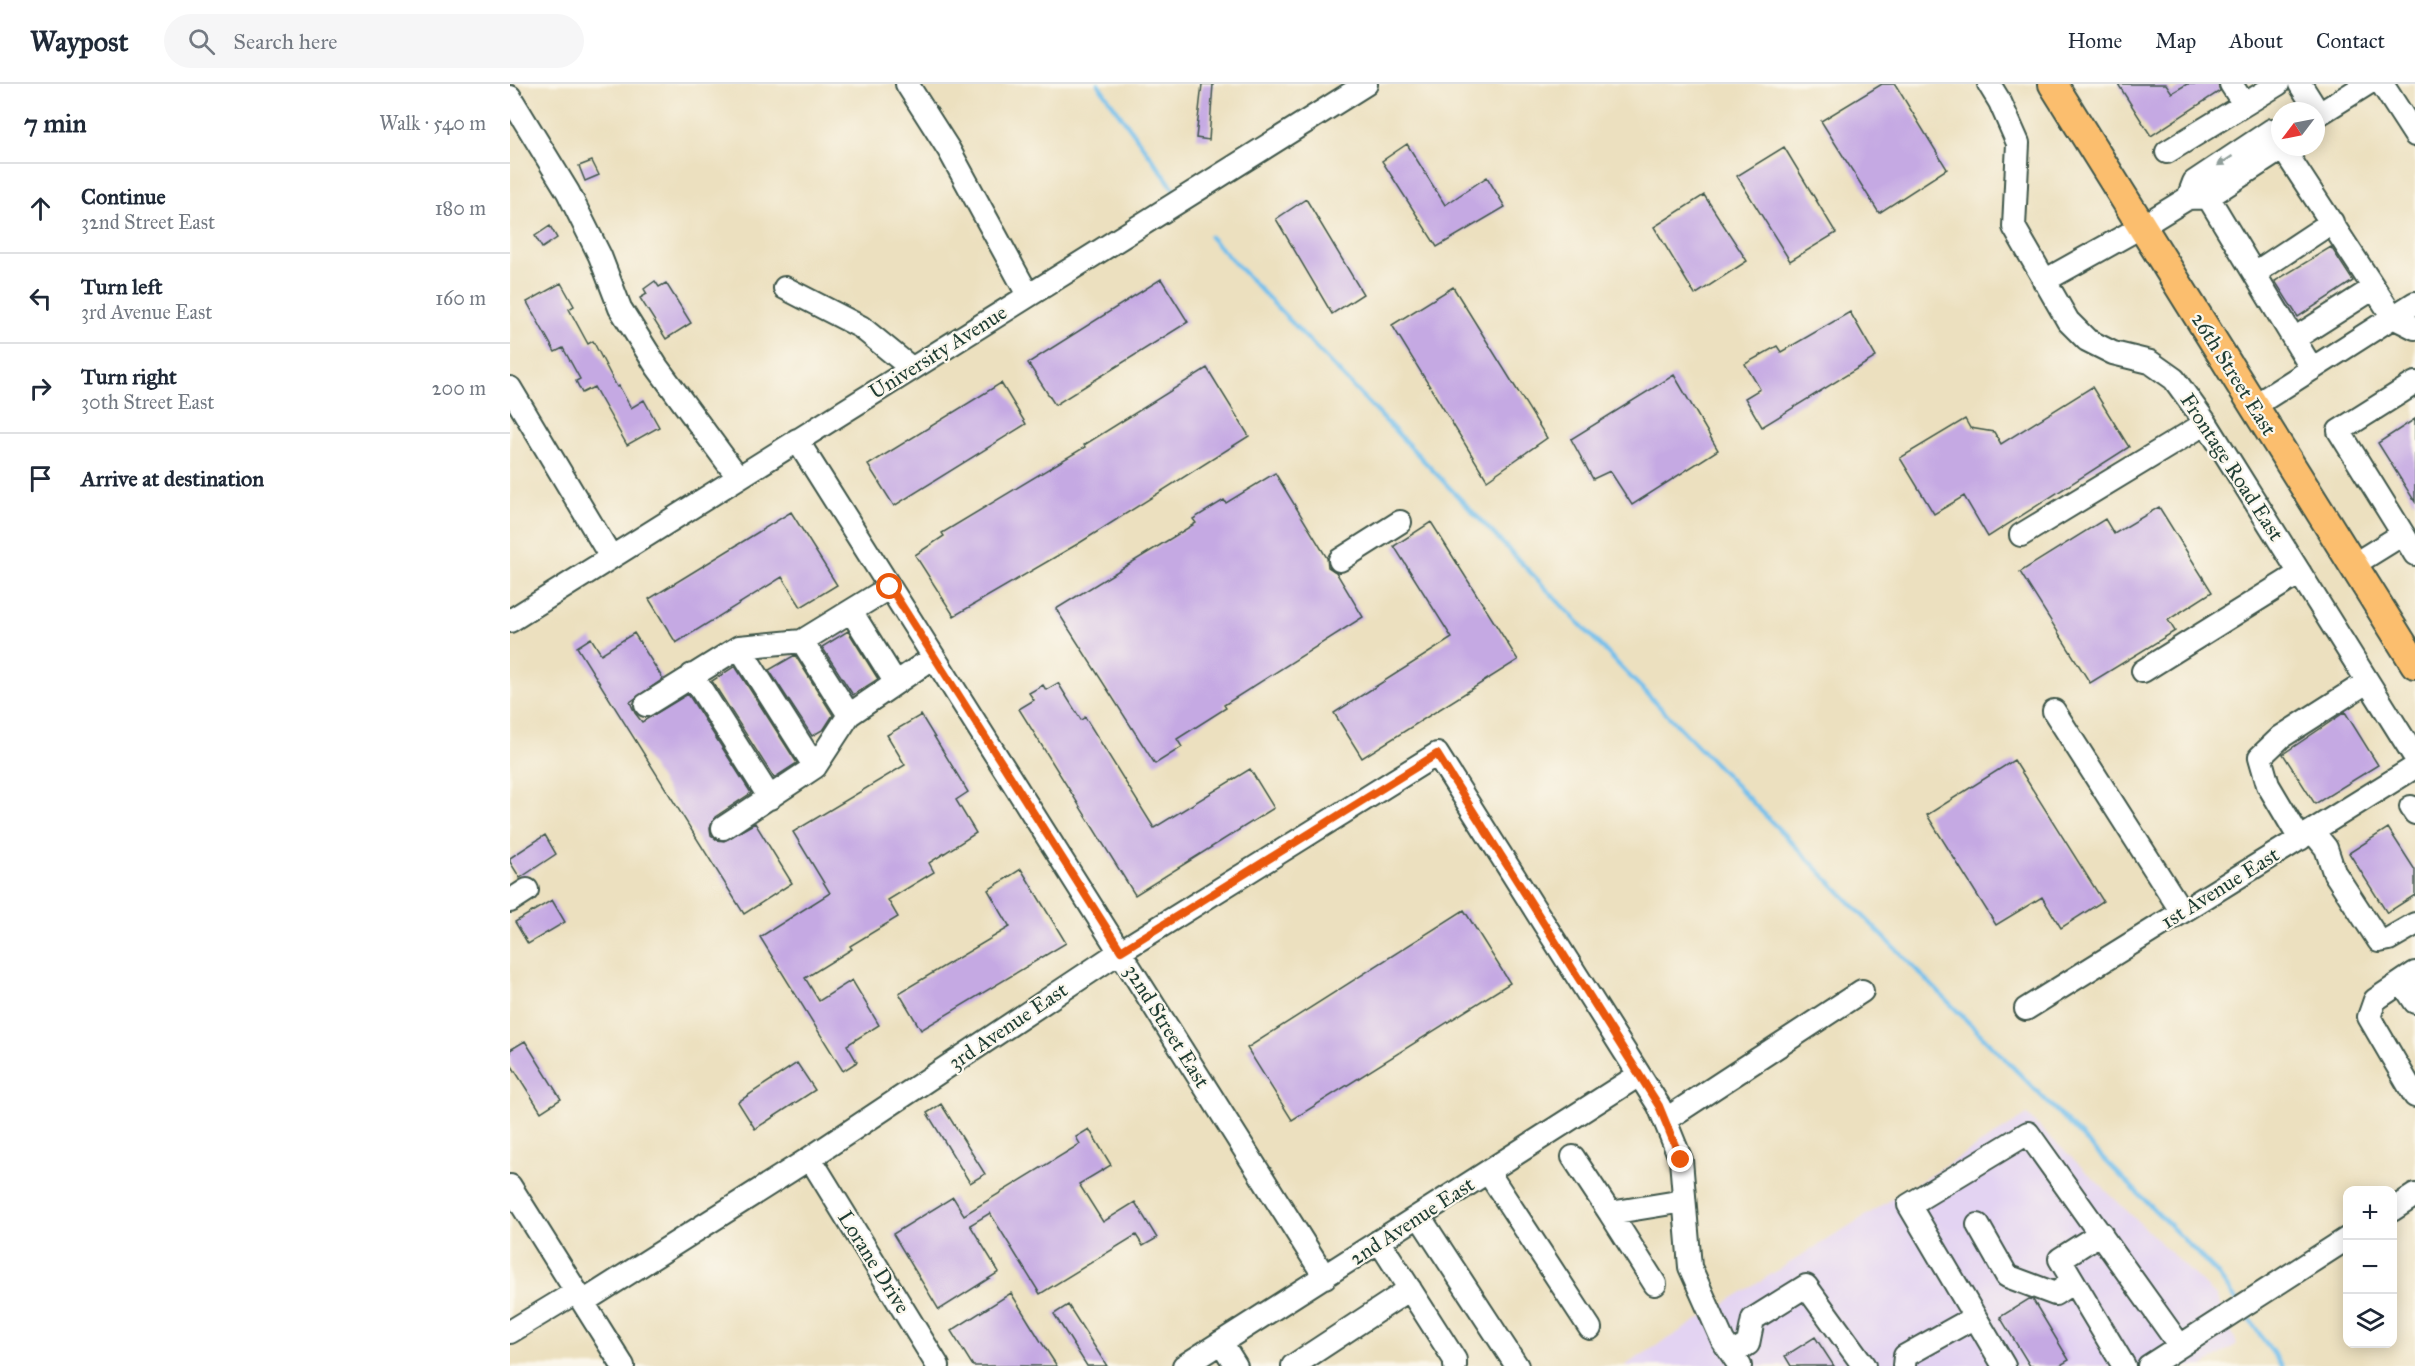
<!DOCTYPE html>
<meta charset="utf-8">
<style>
:root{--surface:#fff;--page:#f6f6f7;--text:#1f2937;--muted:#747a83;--line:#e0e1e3}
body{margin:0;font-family:"IM FELL Great Primer",serif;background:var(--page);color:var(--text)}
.controls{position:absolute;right:18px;bottom:18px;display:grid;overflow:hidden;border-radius:12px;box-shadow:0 3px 15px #0003}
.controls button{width:54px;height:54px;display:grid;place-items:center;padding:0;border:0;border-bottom:2px solid var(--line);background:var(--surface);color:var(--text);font:30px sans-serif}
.compass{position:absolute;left:1761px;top:18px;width:54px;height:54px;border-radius:50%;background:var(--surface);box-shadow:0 3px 15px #0003;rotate:238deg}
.stop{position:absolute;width:18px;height:18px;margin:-14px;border:4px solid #ea580c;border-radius:50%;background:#fff}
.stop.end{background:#ea580c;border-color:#fff;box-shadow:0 2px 6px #0008}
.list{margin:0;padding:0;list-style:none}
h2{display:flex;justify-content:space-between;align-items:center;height:78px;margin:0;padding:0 24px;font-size:26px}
h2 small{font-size:20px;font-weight:400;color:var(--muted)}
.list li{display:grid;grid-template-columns:39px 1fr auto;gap:18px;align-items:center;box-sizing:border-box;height:90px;padding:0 24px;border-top:2px solid var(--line)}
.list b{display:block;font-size:22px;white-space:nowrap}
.list p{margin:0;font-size:20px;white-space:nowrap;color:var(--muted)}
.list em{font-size:20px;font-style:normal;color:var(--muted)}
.icon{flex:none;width:33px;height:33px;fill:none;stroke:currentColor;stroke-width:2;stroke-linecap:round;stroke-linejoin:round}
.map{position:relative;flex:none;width:1905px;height:1282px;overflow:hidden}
header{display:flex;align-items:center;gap:36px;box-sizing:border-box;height:84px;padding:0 30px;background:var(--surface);border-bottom:2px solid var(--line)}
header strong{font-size:28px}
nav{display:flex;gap:33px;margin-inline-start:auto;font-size:21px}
.search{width:420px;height:54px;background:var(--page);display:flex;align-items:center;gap:15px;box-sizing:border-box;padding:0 21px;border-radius:33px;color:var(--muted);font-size:22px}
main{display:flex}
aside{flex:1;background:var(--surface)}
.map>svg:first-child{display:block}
</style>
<header>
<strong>Waypost</strong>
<div class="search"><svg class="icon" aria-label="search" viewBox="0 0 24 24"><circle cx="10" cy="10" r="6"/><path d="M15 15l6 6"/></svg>Search here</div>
<nav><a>Home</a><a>Map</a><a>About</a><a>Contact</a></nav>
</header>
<main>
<aside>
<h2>7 min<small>Walk · 540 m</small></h2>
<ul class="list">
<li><svg class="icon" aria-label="ahead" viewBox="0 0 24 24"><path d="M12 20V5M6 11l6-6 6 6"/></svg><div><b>Continue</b><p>32nd Street East</p></div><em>180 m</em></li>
<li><svg class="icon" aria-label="left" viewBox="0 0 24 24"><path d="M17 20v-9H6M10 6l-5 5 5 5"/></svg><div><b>Turn left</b><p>3rd Avenue East</p></div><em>160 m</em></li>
<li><svg class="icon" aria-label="right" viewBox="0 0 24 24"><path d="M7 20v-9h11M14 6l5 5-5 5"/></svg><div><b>Turn right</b><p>30th Street East</p></div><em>200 m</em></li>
<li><svg class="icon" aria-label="arrive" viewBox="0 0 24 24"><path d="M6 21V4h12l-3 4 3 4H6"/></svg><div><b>Arrive at destination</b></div></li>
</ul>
</aside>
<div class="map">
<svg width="1905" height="1282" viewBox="0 0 1905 1282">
<rect width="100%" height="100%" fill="#fbf7ec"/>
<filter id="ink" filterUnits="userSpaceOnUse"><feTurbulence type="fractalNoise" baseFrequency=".0167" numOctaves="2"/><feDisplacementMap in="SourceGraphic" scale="12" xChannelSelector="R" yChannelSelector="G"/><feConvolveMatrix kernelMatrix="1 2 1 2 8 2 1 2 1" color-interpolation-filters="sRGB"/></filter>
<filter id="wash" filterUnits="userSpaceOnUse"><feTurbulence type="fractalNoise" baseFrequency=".008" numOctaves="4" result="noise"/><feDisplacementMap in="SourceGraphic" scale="24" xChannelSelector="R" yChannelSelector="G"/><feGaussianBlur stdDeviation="1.35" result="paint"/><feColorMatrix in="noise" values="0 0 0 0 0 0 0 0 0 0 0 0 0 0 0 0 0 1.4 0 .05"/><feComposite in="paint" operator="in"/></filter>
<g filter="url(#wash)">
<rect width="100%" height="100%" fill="#ece0bf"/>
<path fill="#e3d3f2" d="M1517,1031L1706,1212L1727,1260L1693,1282H1114Z"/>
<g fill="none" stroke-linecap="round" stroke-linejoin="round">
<path stroke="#73bfec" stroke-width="4.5" d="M588,0L664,105
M700,153L1107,579L1365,844L1706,1188L1727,1217
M1735,1229L1772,1282"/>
</g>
<g id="blocks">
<path fill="#c5a9e3" d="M692,0H703L699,56L686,54Z
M1372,0H1385L1437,85L1369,129L1311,37Z
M1608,0H1656L1662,9L1677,0H1708L1710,7L1641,52Z
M897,60L935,121L977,93L995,123L927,163L872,77Z
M1274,63L1326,149L1280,177L1227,92Z
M82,77L89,91L75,97L69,82Z
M1194,111L1237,177L1185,211L1144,143Z
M796,115L853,210L822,230L766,135Z
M40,142L47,154L32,164L25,152Z
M1821,163L1843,197L1788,233L1765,197Z
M651,195L678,238L545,321L518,279Z
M145,197L149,203L156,199L181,239L156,255L130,214L137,210L134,205Z
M51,199L64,222L59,225L78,260L83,257L107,303L109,302L121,324L134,316L149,343L117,361L84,303L72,309L66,297L70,295L53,264L45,268L17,218Z
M943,203L1037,354L977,396L882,241Z
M1340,228L1366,273L1252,343L1235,314L1250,305L1235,280L1267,262L1271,268Z
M697,284L739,352L571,458L444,532L405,471L434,452L432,449L575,363L574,361Z
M1164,291L1208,366L1122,421L1100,387L1083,395L1061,355Z
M491,299L516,340L384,422L358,381Z
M1582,303L1619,363L1478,453L1454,412L1424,430L1390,374L1455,335L1460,344L1484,348L1491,360Z
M1905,335V418L1868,359Z
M765,389L817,474L818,483L826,488L853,533L714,621L716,624L667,655L672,663L645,680L546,525L686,439L683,435L714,416L716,419Z
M1649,423L1702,508L1658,536L1665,547L1580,599L1510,488L1595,435L1604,450Z
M281,428L327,501L291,523L272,493L166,559L139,515Z
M921,438L1008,576L852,674L824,629L942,554L884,462Z
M338,547L368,595L343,611L312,563Z
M124,549L153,595L120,618L125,629L132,638L178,610L241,709L205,733L200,744L201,751L207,756L214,757L245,739L282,799L234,830L67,563L81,554L91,570Z
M285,571L323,631L314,645L302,652L259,586Z
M225,582L287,679L264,694L202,597Z
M548,599L571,636L575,633L644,744L740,685L764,724L625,811L509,625L524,616L519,609L533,601L536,606Z
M1835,628L1868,681L1805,720L1773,670Z
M411,631L458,708L446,716L466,749L419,779L424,788L378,816L388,833L340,862L342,865L295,894L309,917L342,896L369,941L337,961L347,978L333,987L250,853L320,809L283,748L395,681L377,651Z
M1504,676L1593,817L1551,844L1532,813L1486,841L1417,731Z
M1878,744L1905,786V811L1877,829L1839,769Z
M35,751L46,770L10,794L0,778V774Z
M511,785L556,859L411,946L389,909L500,843L478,806Z
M42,816L55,838L18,860L5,838Z
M954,826L1000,899L782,1036L737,964Z
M15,957L51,1015L31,1028L0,979V966Z
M287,979L305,1006L245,1045L228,1018Z
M431,1020L475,1090L460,1099L417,1029Z
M579,1045L601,1081L569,1100L593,1138L625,1118L647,1154L633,1162L626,1151L530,1210L480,1129L460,1141L489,1188L429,1226L383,1150L443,1113L454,1131L570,1060L566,1053Z
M501,1209L530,1256L547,1282H463L441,1247Z
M1519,1215L1523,1216L1559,1276L1549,1282H1520L1490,1233Z
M558,1221L597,1282H577L544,1230Z
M1305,1253L1324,1282H1281L1275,1272Z"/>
</g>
</g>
<g filter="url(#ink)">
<use href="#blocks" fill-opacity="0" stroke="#3e5549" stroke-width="1.5"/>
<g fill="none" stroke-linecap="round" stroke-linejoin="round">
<defs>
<path id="minor" d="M397,0L439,66L518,211
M1479,0L1490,18L1508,59L1504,143L1558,237L1577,256L1603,269L1640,278L1664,295L1696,339L1905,673
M1721,0L1734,20
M1790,0L1809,30
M1872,0L1905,51
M0,13L58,108L90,172L110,224L147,283L228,393
M1806,32L1857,0
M1657,68L1768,0
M1698,113L1802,285
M1678,114L1684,98L1762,46
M1745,189L1822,138
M1534,197L1631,143L1678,114L1698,113L1773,64
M275,204L351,243L401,284
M1883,233L1905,219
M1883,233L1905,244
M1784,255L1864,204
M0,304L101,473
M1744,322L1883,233L1772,63
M287,356L815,1193
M1893,450L1905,470
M1511,451L1696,339
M830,476L890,438
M1843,481L1893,450L1829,347L1905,299
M341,527L386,599
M0,537L856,0
M292,557L339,631
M229,563L305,683
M1633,587L1790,489
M182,591L260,714
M136,621L229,563L292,557L380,503
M1544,627L1672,828
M1901,723L1905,729
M213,744L305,683L339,631L424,573
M1803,748L1816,764L1824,788L1869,857L1879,855L1905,840
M1790,755L1758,701L1750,673L1771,653L1857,598
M0,817L17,806
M1905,889L1865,916L1859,933L1905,1012
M1892,898L1905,918
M1516,925L1905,683
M1155,1036L1352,907
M1063,1073L1100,1129
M300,1074L428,1282
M978,1088L1080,1244
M0,1102L113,1282
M1882,1126L1905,1111
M909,1132L1007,1282
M1468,1141L1497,1192L1545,1210L1563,1198
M1591,1149L1550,1175L1614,1282
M869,1157L945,1276V1282
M1145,1200L1100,1129L1174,1117
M73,1218L300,1074L611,867L927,670L1149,1022L1171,1076L1180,1183L1213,1257L1230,1282
M0,1248L66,1208
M711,1258L726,1282
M1222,1270L1238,1260L1243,1235L1296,1202L1354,1282
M674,1282L1129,991
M783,1282L900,1205
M1394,1282L1395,1272L1465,1233
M1494,1282L1399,1121L1518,1049L1670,1262
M1639,1282L1838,1154"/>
<path id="major" d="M1543,0L1905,580"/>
</defs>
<use href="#minor" stroke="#3e5549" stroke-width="26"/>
<use href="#major" stroke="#3e5549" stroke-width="32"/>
<use href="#minor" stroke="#fff" stroke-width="22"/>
<use href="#major" stroke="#fbbe6e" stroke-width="28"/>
</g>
<defs><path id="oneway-solid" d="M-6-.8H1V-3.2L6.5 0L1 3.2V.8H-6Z" transform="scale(1.5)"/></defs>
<use fill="#8f9e9a" href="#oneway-solid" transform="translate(1715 77) rotate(147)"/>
</g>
<g fill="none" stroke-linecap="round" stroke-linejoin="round" filter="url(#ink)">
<path stroke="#ea580c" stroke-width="8" d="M380,503L611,867L927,670L1149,1022L1171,1076"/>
</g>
<g text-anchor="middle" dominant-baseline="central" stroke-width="4.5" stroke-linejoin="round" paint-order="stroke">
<g font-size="21" fill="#1f3d34" stroke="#fbf7ec">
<text transform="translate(428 268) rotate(-32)">University Avenue</text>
<text transform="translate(1724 290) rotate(58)">26th Street East</text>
<text transform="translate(1722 383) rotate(57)">Frontage Road East</text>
<text transform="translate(1710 804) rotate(-32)">1st Avenue East</text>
<text transform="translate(498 942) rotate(-34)">3rd Avenue East</text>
<text transform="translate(657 942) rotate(58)">32nd Street East</text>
<text transform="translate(902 1137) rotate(-33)">2nd Avenue East</text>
<text transform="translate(364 1178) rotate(58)">Lorane Drive</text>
</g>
</g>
</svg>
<div class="controls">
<button>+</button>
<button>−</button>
<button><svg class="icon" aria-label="layers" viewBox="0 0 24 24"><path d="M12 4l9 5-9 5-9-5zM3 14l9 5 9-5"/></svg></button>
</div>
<svg class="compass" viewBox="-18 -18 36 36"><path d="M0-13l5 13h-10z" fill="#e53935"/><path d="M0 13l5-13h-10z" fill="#747a83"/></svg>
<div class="stop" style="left:380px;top:503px"></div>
<div class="stop end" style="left:1171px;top:1076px"></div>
</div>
</main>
